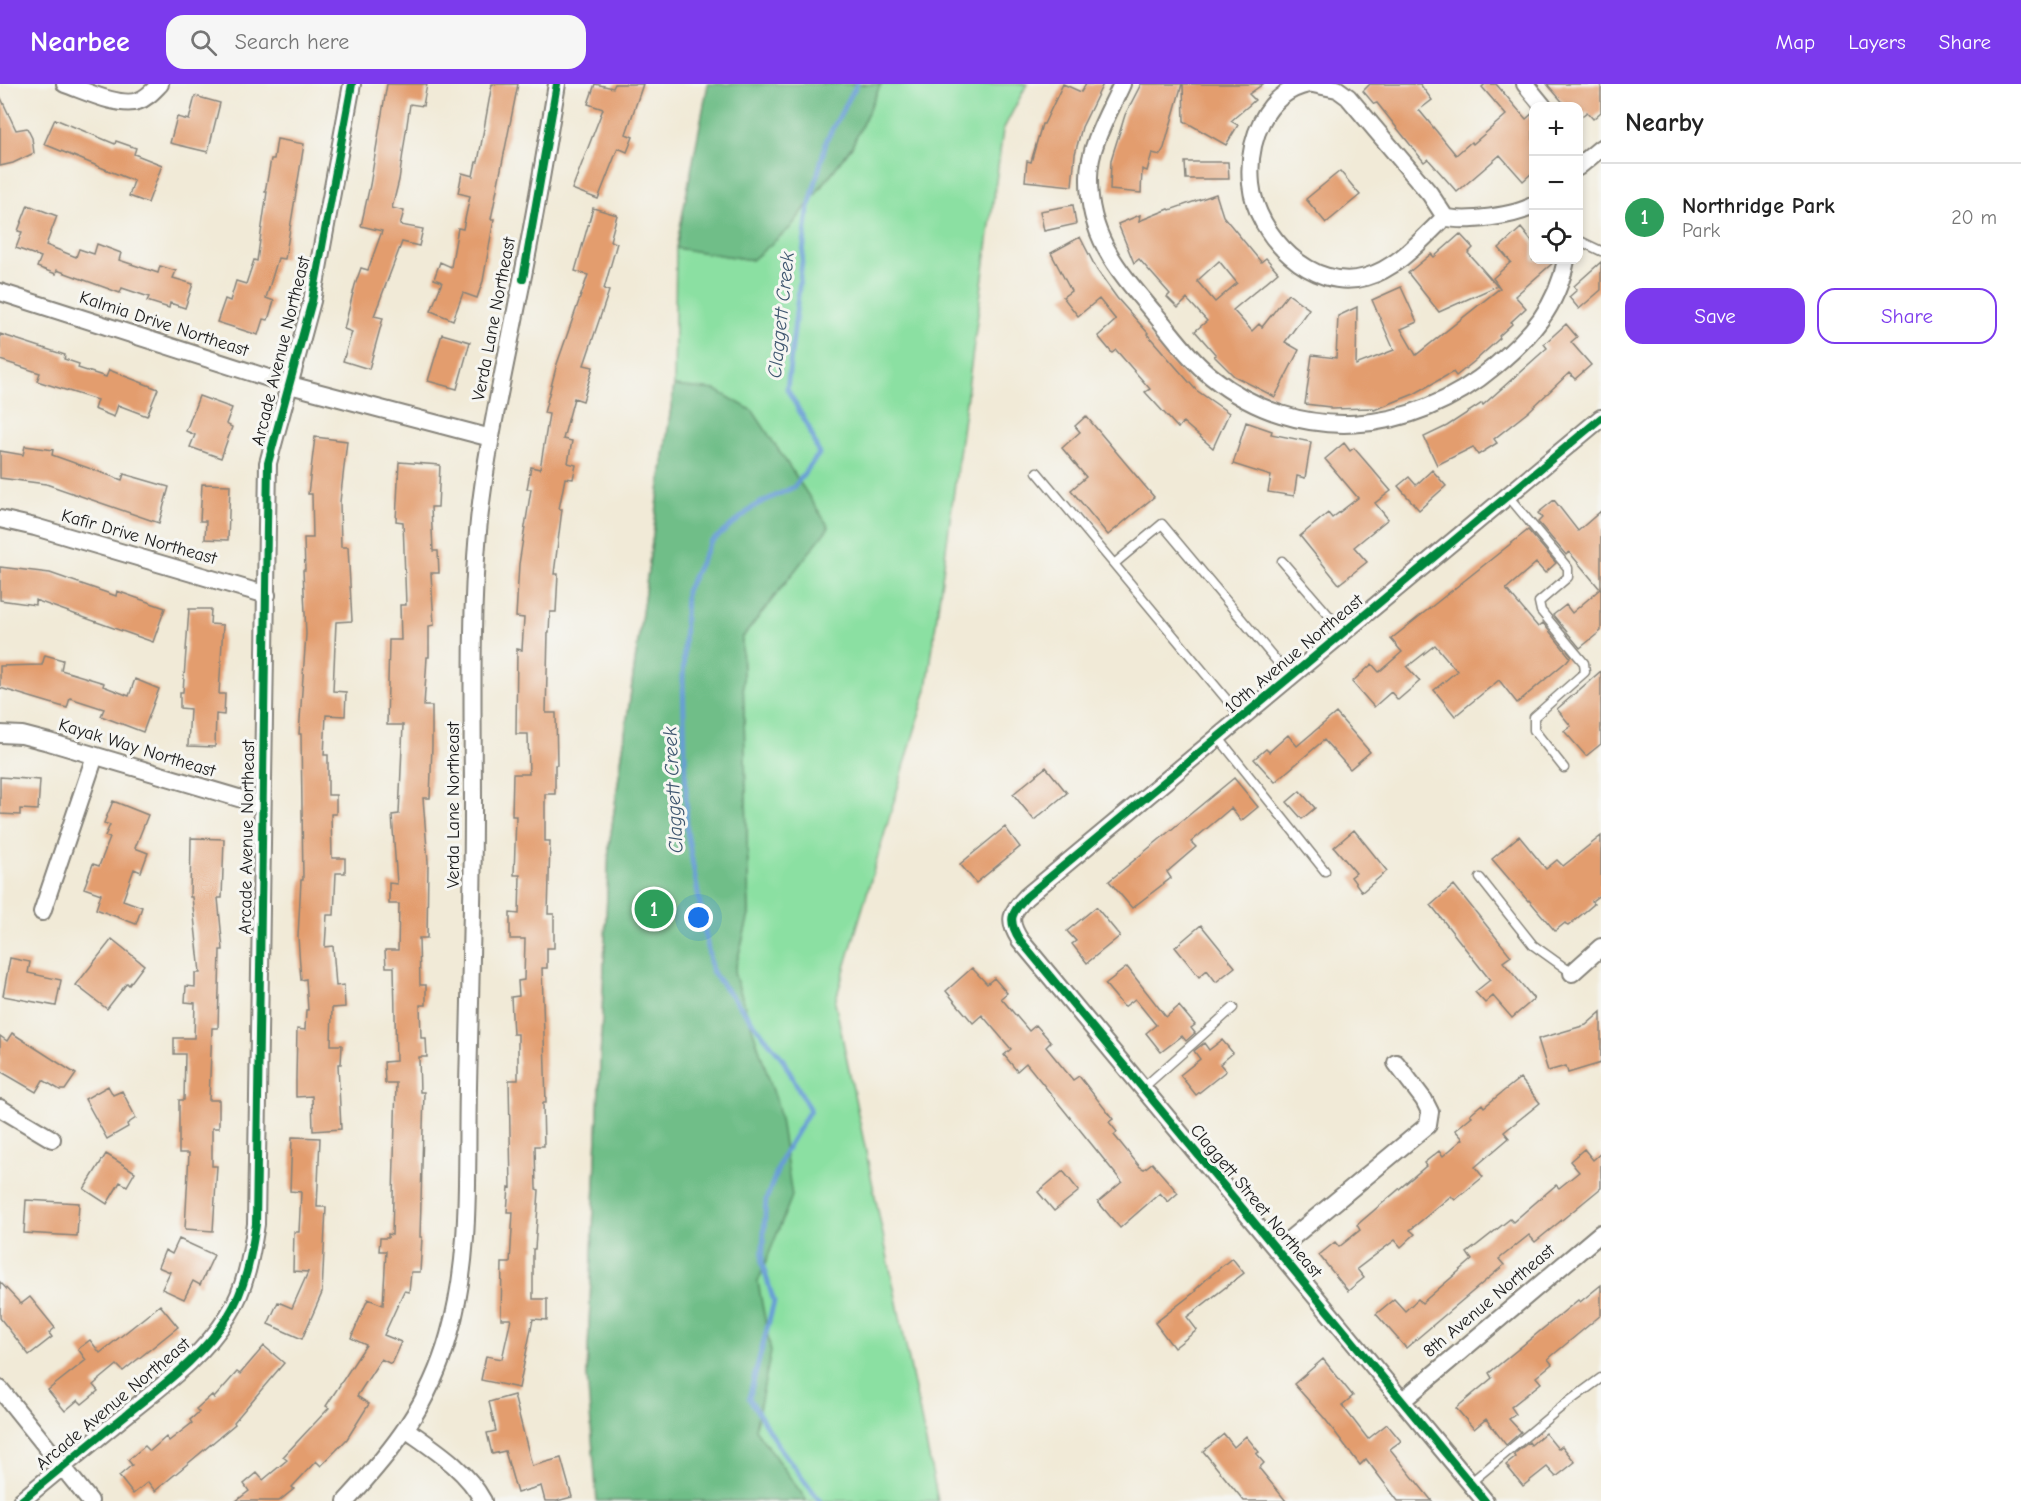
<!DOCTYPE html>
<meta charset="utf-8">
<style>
:root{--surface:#fff;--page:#f6f6f6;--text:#222;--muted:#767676;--line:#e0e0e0;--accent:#7c3aed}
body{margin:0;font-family:"Comic Neue",sans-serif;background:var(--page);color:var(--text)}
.controls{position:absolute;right:18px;top:18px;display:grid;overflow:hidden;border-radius:12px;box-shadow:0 3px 9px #0003}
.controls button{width:54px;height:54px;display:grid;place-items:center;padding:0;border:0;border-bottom:2px solid var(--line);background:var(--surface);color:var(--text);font:30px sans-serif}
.you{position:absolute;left:699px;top:834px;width:21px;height:21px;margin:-15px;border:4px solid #fff;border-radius:50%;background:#1a73e8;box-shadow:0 0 0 9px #1a73e833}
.badge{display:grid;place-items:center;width:39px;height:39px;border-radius:50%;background:var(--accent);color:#fff;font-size:20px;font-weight:700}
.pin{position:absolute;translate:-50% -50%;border:3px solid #fff;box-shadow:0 2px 6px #0006}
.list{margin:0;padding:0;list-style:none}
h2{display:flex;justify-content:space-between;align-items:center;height:78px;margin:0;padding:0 24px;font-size:26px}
h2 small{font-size:20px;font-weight:400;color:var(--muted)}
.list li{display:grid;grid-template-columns:39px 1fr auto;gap:18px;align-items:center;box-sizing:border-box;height:108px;padding:0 24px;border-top:2px solid var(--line)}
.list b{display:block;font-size:22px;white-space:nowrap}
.list p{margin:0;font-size:20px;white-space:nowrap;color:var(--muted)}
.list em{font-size:20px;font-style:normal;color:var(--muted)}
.actions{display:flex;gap:12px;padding:18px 24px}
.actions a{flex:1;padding:14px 0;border:2px solid var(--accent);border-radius:18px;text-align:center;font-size:21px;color:var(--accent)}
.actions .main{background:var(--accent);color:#fff}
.icon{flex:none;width:33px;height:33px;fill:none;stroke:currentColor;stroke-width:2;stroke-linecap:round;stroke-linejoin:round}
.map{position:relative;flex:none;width:1601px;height:1417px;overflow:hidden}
header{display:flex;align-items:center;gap:36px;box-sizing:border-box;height:84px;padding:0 30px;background:var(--accent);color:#fff}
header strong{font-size:28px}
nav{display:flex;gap:33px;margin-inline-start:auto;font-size:21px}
.search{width:420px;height:54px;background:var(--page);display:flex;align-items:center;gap:15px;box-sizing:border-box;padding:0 21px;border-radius:18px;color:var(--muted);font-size:22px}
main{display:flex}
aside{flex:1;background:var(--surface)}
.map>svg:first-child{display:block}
</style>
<header>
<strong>Nearbee</strong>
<div class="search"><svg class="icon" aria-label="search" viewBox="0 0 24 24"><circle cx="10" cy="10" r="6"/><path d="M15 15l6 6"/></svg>Search here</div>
<nav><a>Map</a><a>Layers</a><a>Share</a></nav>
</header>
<main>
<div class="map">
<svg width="1601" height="1417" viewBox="0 0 1601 1417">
<rect width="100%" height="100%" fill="#f6f6f2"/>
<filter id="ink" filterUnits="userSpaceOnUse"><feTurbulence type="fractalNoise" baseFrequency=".0167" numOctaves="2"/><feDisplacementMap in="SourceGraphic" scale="12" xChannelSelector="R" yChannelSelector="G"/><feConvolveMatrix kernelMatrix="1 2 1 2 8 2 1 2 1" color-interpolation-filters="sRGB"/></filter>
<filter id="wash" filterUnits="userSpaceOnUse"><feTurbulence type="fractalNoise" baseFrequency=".008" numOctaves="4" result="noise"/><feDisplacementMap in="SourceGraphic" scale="24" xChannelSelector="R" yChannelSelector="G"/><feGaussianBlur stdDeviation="1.35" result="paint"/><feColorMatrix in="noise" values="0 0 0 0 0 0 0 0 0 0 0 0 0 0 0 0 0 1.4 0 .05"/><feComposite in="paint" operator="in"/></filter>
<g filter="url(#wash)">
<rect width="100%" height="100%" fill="#f1ead7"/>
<path fill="#8be0a2" stroke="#547e5f" stroke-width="1.5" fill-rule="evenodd" d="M881,0H1027L1003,46L927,605L835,918L938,1417H610L587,1292L609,763L674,302L676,164L752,176L790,144L852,62ZM756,421L829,443L742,554L749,831L734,889L747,929L687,748Z"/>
<path fill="#70be88" stroke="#466d52" stroke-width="1.5" d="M708,0H881L852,62L790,144L752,176L676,164Z
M674,302L716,306L753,327L829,443L742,554L749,831L734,889L778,1022L792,1112L758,1198L771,1268L755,1345L807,1417H597L587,1292L609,763Z"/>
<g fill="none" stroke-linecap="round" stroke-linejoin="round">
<path stroke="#689ed5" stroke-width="5" d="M820,1417L780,1364L749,1314L774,1218L762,1179L766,1116L784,1069L810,1026L782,974L712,888L687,748L683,595L686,507L710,459L756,421L794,403L819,370L809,344L787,305L808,127L827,55L857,0"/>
</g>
<g id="blocks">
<path fill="#e39d6e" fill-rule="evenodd" d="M387,0H427L423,22L410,20L399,96L392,124L404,127L400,141L423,145L419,162L402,158L374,232L383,234L369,285L343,277L352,248L344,245L355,201L361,184L368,186L382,147L361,142L370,101Z
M492,0H518L491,135H494L483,197L477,214L463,209L453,236L431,227L442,198L434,195L440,178L451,183L458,144L463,145L470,112L458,109L462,89L473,92L476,78H478Z
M595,0L613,4L615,0H643L626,50L633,53L627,68L618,64L598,115L572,105L603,25L588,20Z
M1063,0L1081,8L1086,0H1103L1082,43L1075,70L1072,102L1025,97L1027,77L1031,78L1042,40H1044Z
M1141,0H1182L1164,64L1160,71L1152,69L1147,87L1142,85L1141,109L1110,106L1111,76L1125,31Z
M1183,0H1263L1249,10L1255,16L1231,37L1238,41L1226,61L1184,37Z
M1370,0H1420L1432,16L1419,26L1456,71L1471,58L1473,60L1506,31L1482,3L1485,0H1496L1526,35L1533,29V88L1523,97L1500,71L1457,108L1428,75L1424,78L1377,19L1374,20L1363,7Z
M1547,0H1601V28L1593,35L1587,28L1578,35V22H1566Z
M0,12L16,46L27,44L32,54L34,69L13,79L0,82Z
M195,12L220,19L208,68L170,59L177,33L189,36Z
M55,35L115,60L116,57L136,64L134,70L162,81L148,119L129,112L134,97L44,60Z
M277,55L304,60L285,175L278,174L266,214L274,217L268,236L263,235L258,251L217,238L225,215L230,217L236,197L246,200L254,176L257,177L267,108H265L271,75H274Z
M1185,78H1228L1229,95H1186Z
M1340,87L1360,111L1326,139L1306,115Z
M1216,110L1223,132L1261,178L1266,174L1278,188L1233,226L1252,247L1259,240L1262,243L1288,210L1309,225L1285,258L1299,266L1275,313L1234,292L1214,272L1216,271L1195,247L1207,237L1187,215L1178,224L1167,213L1170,210L1139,175L1134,179L1118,140L1140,131L1139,137L1169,125L1170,126ZM1219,177L1237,199L1215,218L1197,197Z
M28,121L57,132L46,161L76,173L79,165L94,170L97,160L121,169L119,176L158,189L160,182L176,187L173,194L193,200L185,224L170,219L169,224L147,217L149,213L122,204L120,209L57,186L56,190L37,183L41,173L16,164L22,148L18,147Z
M1073,121L1076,140L1044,147L1040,127Z
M593,124L617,131L610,157L617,159L604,205L609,207L584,281L593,283L583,317L574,314L563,355L572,357L568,379L576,381L573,395L565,394L559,425H562L554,490H558L556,528H550L549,549H548L546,629H556L557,681H555V710H545V757H550L548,830H554V864H547V884H542L546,1019H543L544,1062H535L536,1105L539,1106L535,1165H533V1215H547V1236L533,1235L519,1304L481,1296L486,1272L502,1275L511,1235H501L502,1179H510L513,1128H507L509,1103L511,1104L509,996H518V950H513L511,913L519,912L518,897L524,896L525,855H510V829L519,830L520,791H514L516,732H512L513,690H529L528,650H516L517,565L522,566L524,534L516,533L519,480L531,405H527L531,383L540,385L549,330L544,329L557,280L588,191L575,187Z
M1521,144L1533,159V176L1555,177L1515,212L1526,224L1511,238L1512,240L1499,252L1500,254L1476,276L1456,292L1453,288L1414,310L1374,326L1373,324L1330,325V323L1305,320L1312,271L1336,274L1338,232L1357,223L1356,281L1394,266L1372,216L1401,203L1417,238L1401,245L1416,271L1500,204L1493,194L1511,178L1499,164Z
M1460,150L1473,164L1468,169L1497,202L1439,228L1408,189L1431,170L1434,173Z
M1080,153L1097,186L1117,214L1148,249L1147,250L1196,306L1229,329L1213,364L1183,338L1178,344L1145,308L1150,305L1116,266L1112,269L1098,252L1116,236L1099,215L1078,232L1063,213L1071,207L1051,169Z
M1601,178V206L1579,225L1569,213L1577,206L1574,202Z
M1566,240L1577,253L1571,258L1591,281L1575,295L1569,289L1528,328L1494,355L1497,359L1478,371L1473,363L1437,381L1424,353L1447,342L1482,319L1483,321L1547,264L1544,260Z
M0,250L65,271L64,275L79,280L78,284L106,293L109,286L158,305L147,332L118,321L114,333L94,325L97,316L37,297L40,289L0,276Z
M442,250L470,258L457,305L428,297Z
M199,312L232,324L226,340L232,343L221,374L190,363L195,351L186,347Z
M1086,332L1154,413L1108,451L1071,406L1086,393L1062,364L1080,348L1075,342Z
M1246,338L1272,347L1271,350L1311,358L1305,394L1297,392L1294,412L1268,408L1271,392L1233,380Z
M315,353L347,357L340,418L341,463H348L352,537L336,538L333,607L346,608L345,632L326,631L324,671H328V711H336V730H331L332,774H345V789H336L334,831H327L325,863L333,862L336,902L344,901L345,923L332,924L331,961H342L341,980H338L341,1045L313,1047L312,1012L296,1013V994L297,945L305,946L306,926H308L306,895L301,896L298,853L301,796H303L301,650H299L306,550L303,486H305L304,454H313L312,410H308Z
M1344,359L1350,367L1354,364L1391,407L1375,419L1388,435L1354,463L1367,478L1339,500L1300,452L1328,429L1332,434L1358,414L1325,375Z
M25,362L53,366L52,371L122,396L124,390L169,403L159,439L46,400L0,394V367L23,371Z
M399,378L440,381L438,423H431L433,467H438L439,489H431L434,541L429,542V573H427L424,622H432V662L430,714H423L428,778L427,854H419L420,901H426V921H420L421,954H426L427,973H419L420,1008H424L420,1153H422L420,1188H411L409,1208L404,1207L384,1251L401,1258L391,1280L381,1275L357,1312L369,1320L347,1355L321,1382L316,1377L292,1403L294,1405L279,1417H236L249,1407L244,1400L257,1389L263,1396L287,1376L283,1373L329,1324L326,1322L366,1261L351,1254L368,1215L383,1221L386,1167H379L380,1154H388V1150L392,1151L396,999H385L384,978L396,977L394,883H386L385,866H398L399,820H389V799L397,800L392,731L399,730L403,641H387L389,556H401L400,521H406L403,438L396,437Z
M1432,386L1446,402L1419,426L1398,402L1409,393L1416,401Z
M202,400L230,401L228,456L205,455L206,437H200Z
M1554,416L1578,447L1601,427V547L1580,564L1553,531L1566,521L1572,529L1600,505L1569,468L1566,471L1538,438L1542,434L1538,429Z
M1528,446L1556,479L1545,489L1536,479L1506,505L1538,543L1543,539L1570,573L1567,577L1517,619L1499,596L1455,632L1434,606L1457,587L1435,561L1407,583L1420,597L1398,616L1391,608L1374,623L1352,598L1372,580L1379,588L1402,568L1391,555Z
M0,483L50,489L116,512L117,507L165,524L153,558L35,516V521L0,516Z
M189,525H211L210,540L223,541L219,610H225L224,631L216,630L215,663L188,662L190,625L180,624V608H183Z
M45,571L63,576L61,586L104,599L103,602L129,612L135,595L159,605L143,648L101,632L104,625L70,614L67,624L0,604V582L42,581Z
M1601,587V660L1586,672L1564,647L1571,642L1557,625Z
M1336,629L1370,668L1350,685L1324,656L1275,698L1254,675L1266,665L1269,668L1288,651L1297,662Z
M1046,683L1067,709L1034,736L1013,710Z
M0,693L40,696L38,726L20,725V731L0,730Z
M1234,694L1258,723L1241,737L1231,724L1191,758L1196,763L1167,788L1171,794L1132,824L1109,797Z
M1300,707L1315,724L1302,735L1287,718Z
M113,717L148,731L135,764L148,769L141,788L134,785L123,816L142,823L136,840L96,825L101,810L84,804L93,780L99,782L110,754L105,752L110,741L104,739Z
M1005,743L1020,763L976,799L960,780Z
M1354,746L1387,787L1362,808L1351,793L1356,789L1334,763Z
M1519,752L1546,785L1557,776L1563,782L1601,752V810L1592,817L1594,820L1568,842L1565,839L1555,847L1529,816L1528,817L1492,775Z
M191,754L224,755L222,814H218L223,866H220L218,944H212L209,1016H219V1044H212V1082H217L213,1147L185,1145L189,1069H179V1016H184L185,970H174V954H194L195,919L185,918L186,902L195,903V889H200L192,813H190Z
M1454,801L1511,872L1503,878L1534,915L1512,934L1493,912L1485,919L1475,908L1490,896L1431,821Z
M1096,823L1120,852L1087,879L1072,860L1076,857L1067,847Z
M1201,841L1235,883L1216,898L1207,886L1199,893L1175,863Z
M112,855L144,881L129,901L127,899L107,925L76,901Z
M10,874L30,878L28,889L61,896L56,922L3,912Z
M1127,883L1166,933L1179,922L1195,941L1191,944L1195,949L1186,957L1182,952L1161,968L1146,949L1156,941L1135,915L1124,923L1105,900Z
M972,884L987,900L994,894L1007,909L1001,914L1029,947L1036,941L1051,958L1046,963L1073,996L1079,992L1113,1035L1109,1038L1117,1048L1114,1051L1140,1083L1144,1085L1152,1079L1178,1109L1168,1118L1160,1109L1120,1144L1098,1118L1122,1098L1026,979L1017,987L1004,971L1011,965L982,931L973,939L946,907Z
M1601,928V979L1568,989L1566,982L1548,987L1538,955L1586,941Z
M12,949L76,990L65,1006H60L43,996L36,1008L0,987V952L7,957Z
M1222,956L1233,969L1220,980L1226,987L1196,1011L1180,991L1200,975L1194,967L1204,959L1209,966Z
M1520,994L1540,1019L1504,1048L1509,1054L1475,1083L1483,1093L1455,1116L1451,1112L1410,1146L1415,1150L1401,1163L1395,1156L1357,1185L1364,1194L1348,1207L1319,1171L1335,1158L1339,1163L1360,1146L1357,1141L1426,1082L1424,1079L1439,1067L1443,1072L1463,1055L1455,1046L1472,1032L1470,1030L1482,1020L1484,1023Z
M108,1002L113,1011L122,1007L136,1034L127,1040L128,1043L107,1055L85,1015Z
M292,1053L320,1054L317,1123H326L322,1209L302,1255L268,1240L278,1218L292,1224L308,1188L293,1187L294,1148H299L301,1108L290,1107Z
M1584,1065L1593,1076L1601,1069V1104L1535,1158L1529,1151L1499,1175L1504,1181L1406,1264L1376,1230L1394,1215L1405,1227L1418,1215L1422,1219L1472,1176L1467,1169L1510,1135L1513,1138L1556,1101L1559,1104L1579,1088L1570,1077Z
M106,1070L135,1088L127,1102L120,1098L107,1120L84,1105Z
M1063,1087L1079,1107L1054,1127L1038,1108Z
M26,1116L79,1119L77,1152L24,1149Z
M179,1155L214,1171L200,1201L193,1197L184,1215L162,1205L170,1188L158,1183L165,1166L172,1170Z
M1232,1174L1244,1189L1187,1233L1197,1246L1174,1264L1155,1239L1196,1207L1195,1206L1211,1191Z
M0,1198L21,1220L30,1213L55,1244L49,1249L52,1253L29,1271L0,1234Z
M1601,1201V1231L1548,1275L1552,1280L1536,1293L1541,1299L1511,1323L1516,1330L1509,1335L1521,1348L1506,1361L1486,1335L1474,1345L1456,1324L1492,1294L1489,1289L1578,1216L1580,1218Z
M160,1221L178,1243L123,1287L117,1281L93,1301L98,1307L82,1320L78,1316L65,1327L48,1306L86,1276L78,1265L90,1256L100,1269Z
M264,1262L284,1279L234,1338L235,1340L155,1407L148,1398L133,1410L119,1392L132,1381L128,1376L145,1362L150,1367L166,1353L169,1357L192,1339L190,1336L199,1328L196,1325L212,1311L214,1314L237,1288L240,1290Z
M1323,1275L1353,1312L1342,1321L1368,1355L1387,1340L1401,1357L1390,1365L1432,1417H1398L1366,1375L1360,1381L1325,1335L1294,1300Z
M514,1311L532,1382L561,1374L572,1413L557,1417H545L541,1402L517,1409L505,1367L492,1370L487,1349L496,1347L489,1318Z
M1545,1349L1558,1365L1562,1362L1575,1378L1556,1393L1547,1383L1523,1402L1506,1381L1516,1373L1514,1370L1529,1358L1531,1361Z
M1224,1350L1234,1363L1246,1352L1259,1368L1256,1370L1264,1379L1259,1384L1286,1417H1244L1203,1367Z"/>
</g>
</g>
<g filter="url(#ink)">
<use href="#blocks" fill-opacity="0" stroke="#86837a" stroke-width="1.5"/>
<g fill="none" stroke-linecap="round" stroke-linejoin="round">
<defs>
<path id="service" d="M1578,156L1601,167
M1037,388L1114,480
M1508,412L1568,484V493L1539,518L1541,527L1584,579L1585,588L1534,633V646L1564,684
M1282,477L1344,549
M1242,634L1114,480L1162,440L1290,593
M1218,653L1325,787
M1480,794L1533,861L1572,889
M1143,1004L1233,924
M1470,1399L1560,1324L1601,1294"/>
<path id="minor" d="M65,0C83,6 120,24 138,17C147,14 153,7 160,0
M1122,0C1109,29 1089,61 1089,93C1088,153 1118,186 1154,229C1172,250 1190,276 1212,293C1298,362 1413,352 1495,282C1531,252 1557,223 1566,176
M1309,0C1264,9 1247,58 1251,100C1256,151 1312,209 1366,193C1398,184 1422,155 1445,133L1430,110L1348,13L1337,5L1313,0
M1525,0L1543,22
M1578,83L1601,64
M1445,133C1464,139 1517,132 1534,121
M0,208L290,301L491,354
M0,435L35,443L267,511
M0,650L22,651L49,658L262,721
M42,828L95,672
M1572,889L1601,863
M0,1024L52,1055
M1277,1166L1428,1041L1430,1028L1424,1016L1396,979
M0,1305L90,1417
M1403,1316L1601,1149
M407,1346C435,1366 466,1385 483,1417
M21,1417C56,1388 91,1359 127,1330C164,1300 203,1272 228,1232C246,1204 251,1172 256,1140L268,379L312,217L352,0
M346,1417C394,1365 430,1320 449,1251C472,1171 466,1085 468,1003C470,911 473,818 473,725C473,632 470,539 478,447C485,369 503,292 518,216C533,144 545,72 557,0
M1485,1417L1020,856C1007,836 1011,829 1026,813L1601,334"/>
</defs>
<use href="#service" stroke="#86837a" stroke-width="11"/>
<use href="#minor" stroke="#86837a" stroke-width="20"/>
<use href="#service" stroke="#fff" stroke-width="8"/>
<use href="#minor" stroke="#fff" stroke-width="16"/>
<defs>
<path id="cycleway" d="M523,195L557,0
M21,1417C56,1388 91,1359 127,1330C164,1300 203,1272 228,1232C246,1204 251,1172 256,1140L268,379L312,217L352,0
M1485,1417L1020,856C1007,836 1011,829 1026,813L1601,334"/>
</defs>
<use href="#cycleway" stroke="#f6f6f2" stroke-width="11"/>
<use href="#cycleway" stroke="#00873e" stroke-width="8"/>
</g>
</g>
<g text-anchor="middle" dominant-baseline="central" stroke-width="6" stroke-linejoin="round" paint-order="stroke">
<g font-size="18" fill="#1c1c1c" stroke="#f6f6f2">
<text transform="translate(494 235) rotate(-79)">Verda Lane Northeast</text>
<text transform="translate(164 240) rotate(18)">Kalmia Drive Northeast</text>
<text transform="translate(281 267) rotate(-76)">Arcade Avenue Northeast</text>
<text transform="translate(139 453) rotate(16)">Kafir Drive Northeast</text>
<text transform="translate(1294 570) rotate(-40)">10th Avenue Northeast</text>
<text transform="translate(137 664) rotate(17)">Kayak Way Northeast</text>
<text transform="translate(453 721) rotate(-90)">Verda Lane Northeast</text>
<text transform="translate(247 753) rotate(-89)">Arcade Avenue Northeast</text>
<text transform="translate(1256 1117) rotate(50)">Claggett Street Northeast</text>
<text transform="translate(1489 1217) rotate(-40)">8th Avenue Northeast</text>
<text transform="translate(113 1320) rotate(-40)">Arcade Avenue Northeast</text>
</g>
<g font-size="20" font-style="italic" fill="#3e566f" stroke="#f6f6f2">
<text transform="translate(781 231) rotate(-84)">Claggett Creek</text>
<text transform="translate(673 706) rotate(-93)">Claggett Creek</text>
</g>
</g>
</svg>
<div class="controls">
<button>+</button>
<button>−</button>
<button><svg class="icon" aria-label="locate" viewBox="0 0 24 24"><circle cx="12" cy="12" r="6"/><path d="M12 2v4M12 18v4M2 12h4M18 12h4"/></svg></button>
</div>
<div class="you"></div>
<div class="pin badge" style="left:654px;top:825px;background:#2e9e5b">1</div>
</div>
<aside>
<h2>Nearby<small></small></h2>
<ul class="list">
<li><span class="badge" style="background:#2e9e5b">1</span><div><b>Northridge Park</b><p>Park</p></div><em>20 m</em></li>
</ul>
<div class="actions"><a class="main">Save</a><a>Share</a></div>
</aside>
</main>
